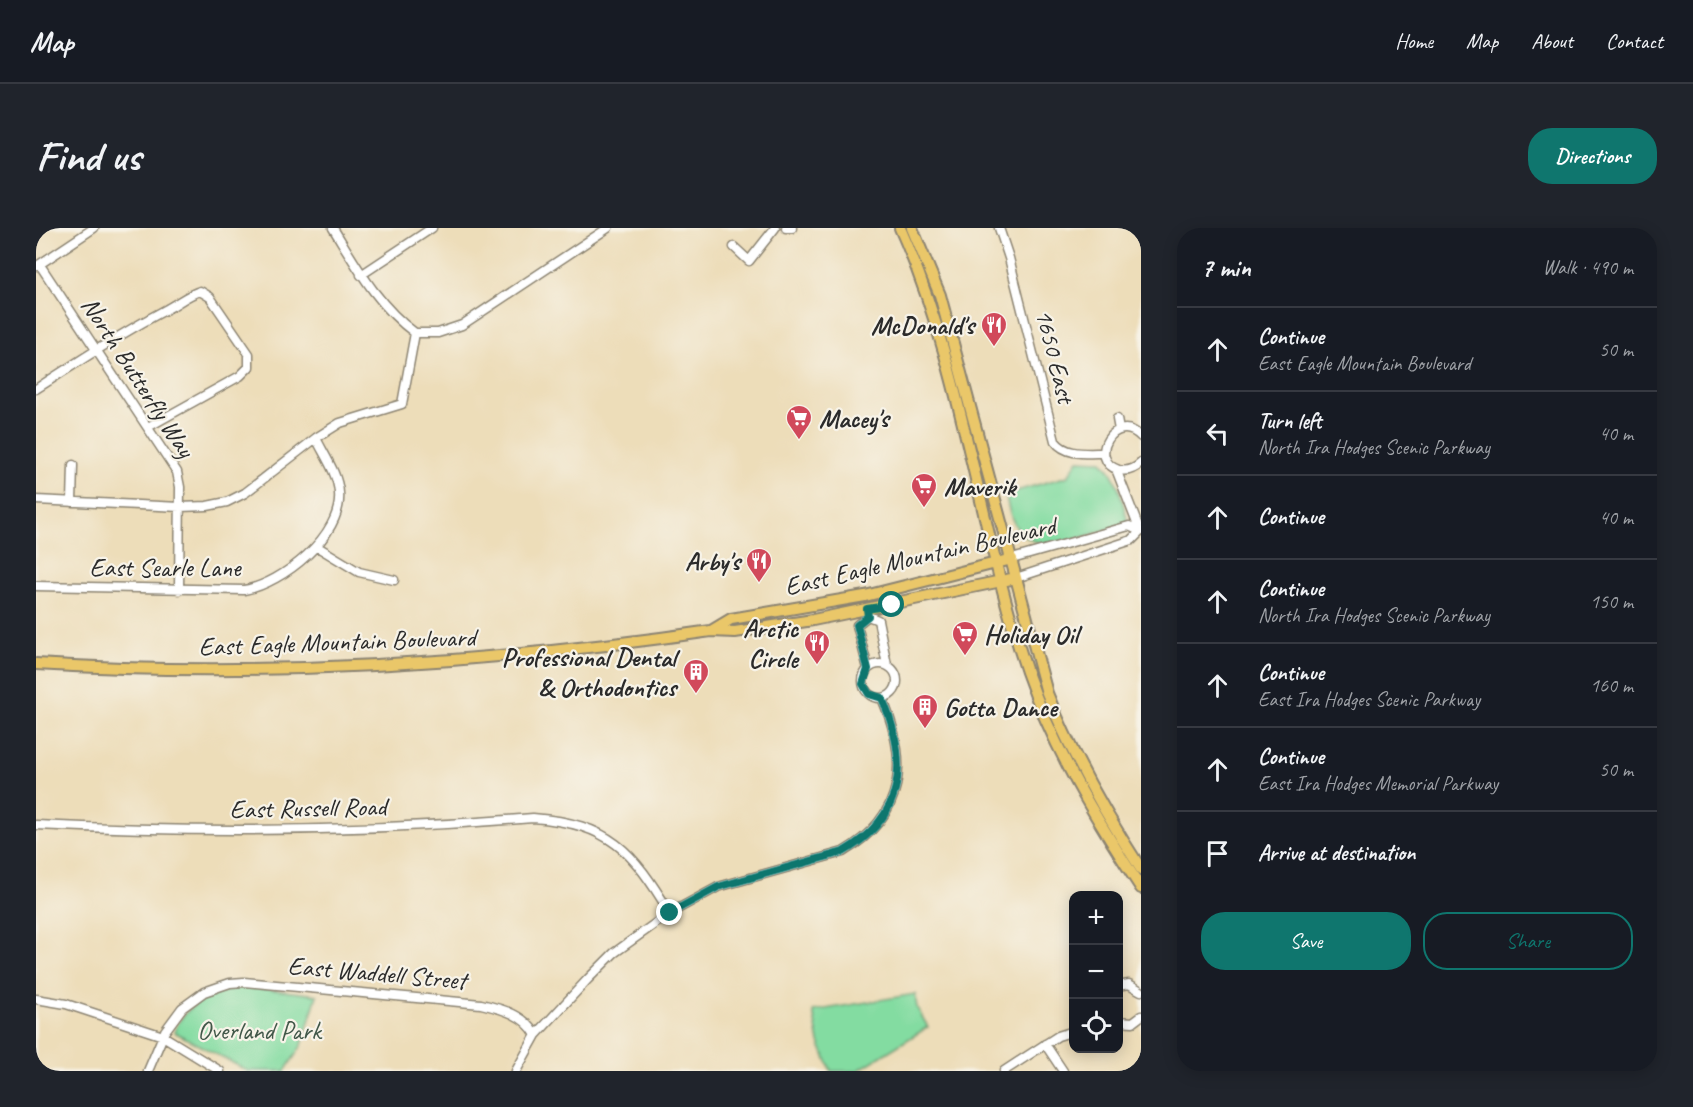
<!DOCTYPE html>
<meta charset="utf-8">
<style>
:root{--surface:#171b24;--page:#20242c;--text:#f1f3f6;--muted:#9ea1a6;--line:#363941;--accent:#0f766e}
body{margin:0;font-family:Caveat,sans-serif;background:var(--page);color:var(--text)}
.controls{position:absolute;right:18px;bottom:18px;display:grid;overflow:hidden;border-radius:12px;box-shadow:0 3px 15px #0003}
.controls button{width:54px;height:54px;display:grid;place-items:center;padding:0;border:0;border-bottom:2px solid var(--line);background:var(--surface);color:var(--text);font:30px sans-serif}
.stop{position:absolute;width:18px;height:18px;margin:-14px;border:4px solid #0f766e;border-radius:50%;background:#fff}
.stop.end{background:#0f766e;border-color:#fff;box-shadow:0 2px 6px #0008}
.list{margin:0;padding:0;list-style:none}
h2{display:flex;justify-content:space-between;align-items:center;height:78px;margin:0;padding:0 24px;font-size:26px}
h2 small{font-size:20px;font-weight:400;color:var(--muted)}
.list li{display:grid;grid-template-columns:39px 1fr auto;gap:18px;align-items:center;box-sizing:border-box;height:84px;padding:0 24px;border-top:2px solid var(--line)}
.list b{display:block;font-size:22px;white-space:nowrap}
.list p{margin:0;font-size:20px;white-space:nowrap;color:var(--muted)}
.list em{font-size:20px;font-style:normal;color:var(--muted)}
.actions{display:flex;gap:12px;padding:18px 24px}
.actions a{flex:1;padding:14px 0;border:2px solid var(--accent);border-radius:24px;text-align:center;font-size:21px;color:var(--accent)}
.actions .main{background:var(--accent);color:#fff}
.icon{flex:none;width:33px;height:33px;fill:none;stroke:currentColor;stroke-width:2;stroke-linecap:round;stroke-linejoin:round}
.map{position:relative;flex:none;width:1105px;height:843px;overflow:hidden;border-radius:24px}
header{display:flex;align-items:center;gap:36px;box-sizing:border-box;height:84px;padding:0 30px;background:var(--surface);border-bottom:2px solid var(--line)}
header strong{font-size:28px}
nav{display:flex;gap:33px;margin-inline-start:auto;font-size:21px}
.intro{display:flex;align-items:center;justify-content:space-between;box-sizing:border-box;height:144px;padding:0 36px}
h1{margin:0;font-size:42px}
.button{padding:15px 27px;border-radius:24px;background:var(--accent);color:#fff;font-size:21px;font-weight:700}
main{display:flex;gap:36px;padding:0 36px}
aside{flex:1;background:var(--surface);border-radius:24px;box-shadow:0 3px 15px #0003}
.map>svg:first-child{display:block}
</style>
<header>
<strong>Map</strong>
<nav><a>Home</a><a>Map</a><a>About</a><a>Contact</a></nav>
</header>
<div class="intro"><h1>Find us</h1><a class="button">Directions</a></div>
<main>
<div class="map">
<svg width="1105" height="843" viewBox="0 0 1105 843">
<rect width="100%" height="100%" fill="#f7f3e8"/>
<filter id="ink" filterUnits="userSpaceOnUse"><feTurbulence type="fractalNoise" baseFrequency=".0167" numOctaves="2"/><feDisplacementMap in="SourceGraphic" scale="12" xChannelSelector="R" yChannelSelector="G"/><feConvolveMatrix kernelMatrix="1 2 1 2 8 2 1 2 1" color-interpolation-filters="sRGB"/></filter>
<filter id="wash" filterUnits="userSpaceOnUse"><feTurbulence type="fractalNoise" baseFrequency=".008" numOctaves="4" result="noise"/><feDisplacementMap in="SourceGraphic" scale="24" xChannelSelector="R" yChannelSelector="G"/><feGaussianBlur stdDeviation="1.35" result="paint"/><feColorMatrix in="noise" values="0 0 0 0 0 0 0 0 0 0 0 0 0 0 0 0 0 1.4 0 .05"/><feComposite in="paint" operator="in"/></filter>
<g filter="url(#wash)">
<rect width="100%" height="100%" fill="#edddb9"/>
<path fill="#83dca1" stroke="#578466" stroke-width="1.5" d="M1042,232L1066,233C1083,250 1086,273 1092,295C1040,309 979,345 970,266L1032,248Z
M212,759L281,767L266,817L249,843H212L138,804C150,773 182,762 212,759Z
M879,766L881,780L892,799L821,843H795L783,814L777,783Z"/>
</g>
<g filter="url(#ink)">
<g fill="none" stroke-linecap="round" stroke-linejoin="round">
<defs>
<path id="minor" d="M297,0C321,39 342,78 379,105
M750,0H756
M963,0L973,30L1019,213C1030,228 1051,225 1068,225
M698,19L713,33L739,0
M4,37L141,244L144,259L143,362
M1,38L58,0
M325,47L396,0
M379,105H402L426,97L572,0
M0,161C43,133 86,105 131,81C143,75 151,67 164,63L174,69L213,126V139L204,148L112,199
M1081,191L1083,202
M1105,209C1079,182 1050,232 1083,242C1092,244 1099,241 1105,235
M1080,241L1104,303
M0,272L144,279L171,278L191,274L209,265L280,210L304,195L366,176L379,105
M36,274L37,237
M280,318L323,344L358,352
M976,331L1093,298L1104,303
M980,350L1096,312L1105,303
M0,358L208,362C246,356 307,307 303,265C302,246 288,227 280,210
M832,388L821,397L832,441
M832,388L842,392L851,437
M827 453a17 17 0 1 1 34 0a17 17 0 1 1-34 0Z
M0,597C166,605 331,604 497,590C574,596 596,622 634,685
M1082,758L1093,756L1105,763
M0,771L30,776L127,808L184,843
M1082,793L1097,794L1105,788
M1009,816L1027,843
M112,843L129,803L146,780L168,764L194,755L208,754L445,776C467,781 489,787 500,807
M480,843L500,807L552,751L578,725L634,685L682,659L807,624C870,587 873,533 846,470
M968,843L1022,808L1038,803"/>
<path id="major" d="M864,0C927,141 942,298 991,444C1018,522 1060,591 1105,660
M876,0L904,67L1011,465C1036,528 1068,584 1105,641
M675,403L695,391L829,368L976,331
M0,436C226,450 450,436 675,403L699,404L777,392L980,350"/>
</defs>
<use href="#minor" stroke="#8c8472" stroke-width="11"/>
<use href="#major" stroke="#8c8472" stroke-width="14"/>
<use href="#minor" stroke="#fff" stroke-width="8"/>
<use href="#major" stroke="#eac769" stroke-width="10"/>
</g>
</g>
<g fill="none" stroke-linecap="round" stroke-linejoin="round" filter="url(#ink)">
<path stroke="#0f766e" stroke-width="8" d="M634,685L682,659L807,624C870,588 873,533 846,470L833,466L827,456L832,441L821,397L832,388L831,381L856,377"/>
</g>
<defs>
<symbol id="restaurant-pin" viewBox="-11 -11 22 30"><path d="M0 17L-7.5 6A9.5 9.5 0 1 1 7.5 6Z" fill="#d1495b" stroke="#f7f3e8"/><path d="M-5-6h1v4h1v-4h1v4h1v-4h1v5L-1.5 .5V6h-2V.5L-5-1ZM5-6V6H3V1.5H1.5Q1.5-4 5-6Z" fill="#fff"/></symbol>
<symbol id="supermarket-pin" viewBox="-11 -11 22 30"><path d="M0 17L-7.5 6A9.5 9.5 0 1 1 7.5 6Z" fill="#d1495b" stroke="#f7f3e8"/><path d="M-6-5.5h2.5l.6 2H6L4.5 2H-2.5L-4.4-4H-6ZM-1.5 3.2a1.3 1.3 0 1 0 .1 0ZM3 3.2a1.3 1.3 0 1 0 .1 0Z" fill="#fff"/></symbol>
<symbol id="building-pin" viewBox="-11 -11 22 30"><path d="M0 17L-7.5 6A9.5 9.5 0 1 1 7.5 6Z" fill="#d1495b" stroke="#f7f3e8"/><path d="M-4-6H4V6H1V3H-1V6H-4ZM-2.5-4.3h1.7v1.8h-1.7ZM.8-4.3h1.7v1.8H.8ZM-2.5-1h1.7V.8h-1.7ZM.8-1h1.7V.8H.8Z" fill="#fff"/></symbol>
</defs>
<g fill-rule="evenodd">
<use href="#restaurant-pin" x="943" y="82" width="30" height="40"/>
<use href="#supermarket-pin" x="748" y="175" width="30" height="40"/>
<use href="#supermarket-pin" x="873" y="243" width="30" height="40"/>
<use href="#restaurant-pin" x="708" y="318" width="30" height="40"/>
<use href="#supermarket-pin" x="914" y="391" width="30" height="40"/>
<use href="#restaurant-pin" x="766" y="400" width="30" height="40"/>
<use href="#building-pin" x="645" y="429" width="30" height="40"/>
<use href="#building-pin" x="874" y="464" width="30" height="40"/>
</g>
<g text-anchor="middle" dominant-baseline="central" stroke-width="4.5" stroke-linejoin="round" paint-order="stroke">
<g font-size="26" font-weight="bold" fill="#2b2b2b" stroke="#f7f3e8" text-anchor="end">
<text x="938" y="97">McDonald's</text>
<text x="783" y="190" text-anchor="start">Macey's</text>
<text x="908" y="258" text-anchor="start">Maverik</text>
<text x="704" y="333">Arby's</text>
<text x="762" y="400">Arctic<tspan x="762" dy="30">Circle</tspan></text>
<text x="948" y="406" text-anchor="start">Holiday Oil</text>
<text x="640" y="429">Professional Dental<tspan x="640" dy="30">&amp; Orthodontics</tspan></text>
<text x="908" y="479" text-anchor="start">Gotta Dance</text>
</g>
<g font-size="26" fill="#2b2b2b" stroke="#f7f3e8">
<text transform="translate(1019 128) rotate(76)">1650 East</text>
<text transform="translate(102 149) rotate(57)">North Butterfly Way</text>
<text transform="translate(884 328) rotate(-13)">East Eagle Mountain Boulevard</text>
<text x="129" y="339">East Searle Lane</text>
<text transform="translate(301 414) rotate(-2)">East Eagle Mountain Boulevard</text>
<text transform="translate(272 580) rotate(-1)">East Russell Road</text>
<text transform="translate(341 745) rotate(5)">East Waddell Street</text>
</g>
<g font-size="26" fill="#415748" stroke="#f7f3e8">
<text x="223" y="802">Overland Park</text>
</g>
</g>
</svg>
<div class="controls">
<button>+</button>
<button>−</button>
<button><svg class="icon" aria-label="locate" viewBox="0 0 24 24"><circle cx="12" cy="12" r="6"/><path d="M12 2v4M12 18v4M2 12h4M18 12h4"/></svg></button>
</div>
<div class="stop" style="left:856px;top:377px"></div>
<div class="stop end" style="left:634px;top:685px"></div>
</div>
<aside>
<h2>7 min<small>Walk · 490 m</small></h2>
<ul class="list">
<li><svg class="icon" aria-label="ahead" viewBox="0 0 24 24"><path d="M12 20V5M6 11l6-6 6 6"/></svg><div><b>Continue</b><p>East Eagle Mountain Boulevard</p></div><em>50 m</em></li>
<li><svg class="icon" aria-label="left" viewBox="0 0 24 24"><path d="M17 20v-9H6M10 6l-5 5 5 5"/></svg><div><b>Turn left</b><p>North Ira Hodges Scenic Parkway</p></div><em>40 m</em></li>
<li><svg class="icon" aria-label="ahead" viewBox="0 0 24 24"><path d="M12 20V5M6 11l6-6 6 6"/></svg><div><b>Continue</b></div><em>40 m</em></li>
<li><svg class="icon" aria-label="ahead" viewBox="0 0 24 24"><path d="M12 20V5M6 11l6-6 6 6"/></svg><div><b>Continue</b><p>North Ira Hodges Scenic Parkway</p></div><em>150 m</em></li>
<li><svg class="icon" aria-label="ahead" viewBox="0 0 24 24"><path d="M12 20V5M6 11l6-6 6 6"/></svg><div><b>Continue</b><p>East Ira Hodges Scenic Parkway</p></div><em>160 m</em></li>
<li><svg class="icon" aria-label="ahead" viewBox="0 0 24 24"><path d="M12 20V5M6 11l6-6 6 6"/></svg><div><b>Continue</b><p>East Ira Hodges Memorial Parkway</p></div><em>50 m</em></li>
<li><svg class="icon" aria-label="arrive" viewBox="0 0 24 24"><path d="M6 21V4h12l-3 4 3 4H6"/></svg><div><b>Arrive at destination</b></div></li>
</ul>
<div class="actions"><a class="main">Save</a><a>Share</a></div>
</aside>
</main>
